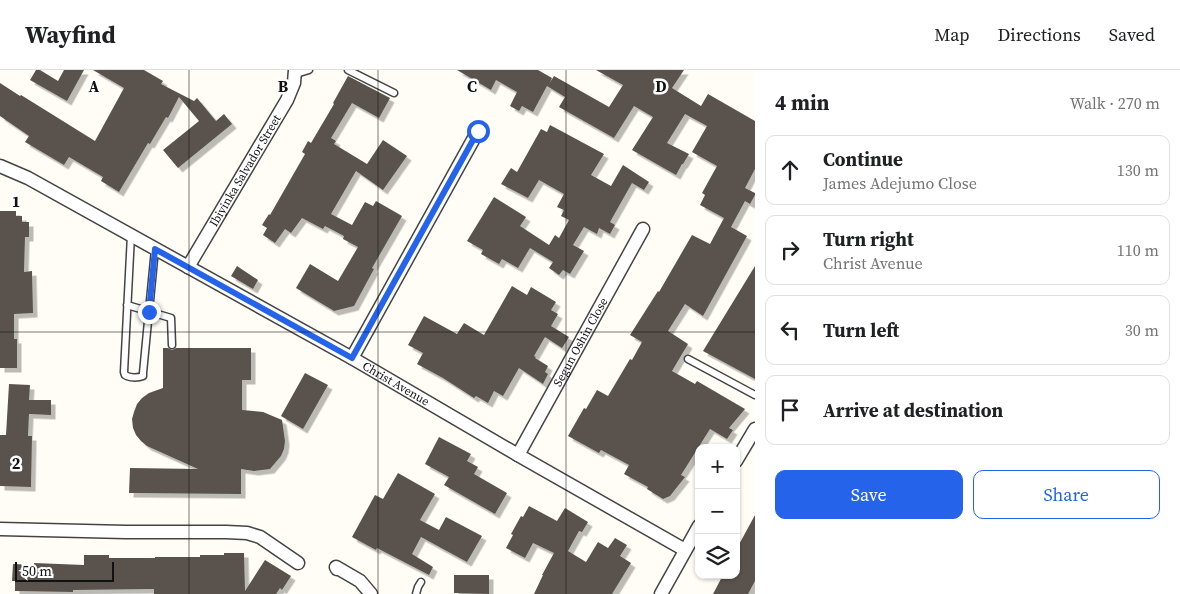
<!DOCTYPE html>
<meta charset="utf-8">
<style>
:root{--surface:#fff;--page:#f6f6f6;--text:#202124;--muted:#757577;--line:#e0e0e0;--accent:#2563eb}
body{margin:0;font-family:"Source Serif 4",serif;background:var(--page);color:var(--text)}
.controls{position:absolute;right:15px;bottom:15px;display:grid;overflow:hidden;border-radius:10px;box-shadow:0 1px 4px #0004}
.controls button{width:45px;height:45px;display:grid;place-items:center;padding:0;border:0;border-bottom:1px solid var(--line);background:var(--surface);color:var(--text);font:25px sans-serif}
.scale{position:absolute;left:15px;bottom:12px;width:99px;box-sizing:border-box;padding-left:5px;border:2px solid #111;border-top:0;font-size:14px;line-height:18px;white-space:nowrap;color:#111;-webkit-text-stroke:4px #fff;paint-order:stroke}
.stop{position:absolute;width:15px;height:15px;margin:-11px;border:4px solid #2563eb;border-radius:50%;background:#fff}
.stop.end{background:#2563eb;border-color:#fff;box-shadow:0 1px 5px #0008}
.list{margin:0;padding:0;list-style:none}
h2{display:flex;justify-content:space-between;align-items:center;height:65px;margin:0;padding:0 20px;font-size:21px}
h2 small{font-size:16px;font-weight:400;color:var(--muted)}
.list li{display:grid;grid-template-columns:32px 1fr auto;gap:15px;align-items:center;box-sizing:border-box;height:70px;margin:0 10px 10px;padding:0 10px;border:1px solid var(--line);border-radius:10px}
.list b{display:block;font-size:19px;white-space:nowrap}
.list p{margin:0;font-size:16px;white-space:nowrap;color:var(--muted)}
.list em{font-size:16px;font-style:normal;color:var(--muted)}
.actions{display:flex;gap:10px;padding:15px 20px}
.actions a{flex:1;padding:11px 0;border:1px solid var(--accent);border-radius:10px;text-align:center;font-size:18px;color:var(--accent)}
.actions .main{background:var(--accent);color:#fff}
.icon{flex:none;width:28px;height:28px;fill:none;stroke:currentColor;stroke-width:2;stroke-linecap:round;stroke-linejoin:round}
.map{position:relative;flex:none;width:755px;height:524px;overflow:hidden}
header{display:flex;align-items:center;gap:30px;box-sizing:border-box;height:70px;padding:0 25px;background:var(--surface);border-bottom:1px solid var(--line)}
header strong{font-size:24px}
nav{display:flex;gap:28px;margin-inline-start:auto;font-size:18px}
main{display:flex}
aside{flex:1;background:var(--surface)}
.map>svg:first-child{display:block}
</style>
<header>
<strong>Wayfind</strong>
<nav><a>Map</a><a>Directions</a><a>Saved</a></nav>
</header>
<main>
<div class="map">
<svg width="755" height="524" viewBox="0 0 755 524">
<defs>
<filter id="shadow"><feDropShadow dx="4.5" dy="4.5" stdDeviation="0" flood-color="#0004"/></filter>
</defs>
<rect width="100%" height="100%" fill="#fffdf5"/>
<path fill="#5a524d" filter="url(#shadow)" d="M36,0H40L58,11L64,0H84L67,31L30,10Z
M93,0H144L163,11L161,14L194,31L197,28L216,51L224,44L232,54L178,98L163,80L199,51L179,27L168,48L166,47L150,74L148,73L119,122L101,111L103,107L69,87L64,95L25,72L29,66L0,46V13L20,26L21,25L95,71L124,18Z
M457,0H538L552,8L549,14L554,6L609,37L623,15L596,0H684L672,18L701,36L708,24L755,51V99L745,118L755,123V125L750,134L745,131L731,157L747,166L703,246L685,234L668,261L688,274L672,301L695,314L697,311L745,339L729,358L733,360L727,369L710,359L681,405L685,407L670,426L663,429L647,419L648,417L624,404L629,395L601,380L599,383L568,366L584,338L586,339L597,320L608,326L630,289L632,290L642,272L630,265L658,221L659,222L692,165L710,174L724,148L700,135L705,125L702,123L717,96L692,82L707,56L685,44L667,73L689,84L683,94H682L676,105L632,80L653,47L634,36L614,68L559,37L565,27L547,16L533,42L522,36L519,41L510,36L517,22L496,10L491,20Z
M348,6L390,28L379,48L352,33L331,68L336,71L334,74L367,94L383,70L407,86L383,120L356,101L331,144L352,155L365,132L373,136L376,131L402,146L372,198L374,199L354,236L334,241L296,218L310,194L338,211L358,177L343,169L344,166L325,156L323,159L302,148L291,163L285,159L275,173L263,165L267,158L262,155L269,144L270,145L305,84L302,82L308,71L311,73L334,34L333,33Z
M550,55L604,84L591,105L611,116L623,95L649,112L644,120L632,113L610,152L615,155L610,164L599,158L597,164L584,157L573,175L584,181L570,204L563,200L559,205L549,198L553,192L530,178L518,198L502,189L499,194L481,184L483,180L467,171L494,127L526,147L520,156L549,175L555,165L559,168L569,150L561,146L564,140L557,137L564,124L539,110L528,128L501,114L511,98L517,102L541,59L547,62Z
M0,141H16V146H22V152H29V167H25L24,202L32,201L33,243L14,244V269H17V298H0Z
M237,196L258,210L253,219L231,206Z
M755,196V309L703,281Z
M512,216L527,225L531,217L556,232L551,240L558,244L551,256L569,267L562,278L545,267L534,286L536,287L535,288L548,296L545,302L548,304L543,314L519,298L503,326L494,321L488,333L476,326L474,328L443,308L417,294L423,283L408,275L424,246L457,264L464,253L484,265Z
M163,278H168L172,280L176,278H251V310H242V340L263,342L282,350L285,371L284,379L281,386L270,399L254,401L241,399V424L129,423L130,398L198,399L147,376L141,371L136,365L133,358L132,349L134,342L137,334L142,328L149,323L163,318Z
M305,303L328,315L303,359L281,346Z
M9,314L30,315L29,330H51V345L29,344L28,366H32L31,417L0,416V365H6Z
M439,367L471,384L467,391L478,397L474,404L507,423L495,444L444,415L449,407L425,394Z
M398,403L435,424L420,450L439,460L446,447L482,466L467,492L421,467L412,484L433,497L429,505L377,478L376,480L352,467L375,425L383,429Z
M529,436L557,451L565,438L588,452L582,462L579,461L568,481L586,492L598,472L608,478L615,468L627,475L620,486L631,493L612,524H534L543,505H542L554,483L533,473L525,488L506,478L513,465L511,464L521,446L523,447Z
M755,445V511L748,524H713L723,505H736V480Z
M224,483H244L245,521L265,490L291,506L282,520L280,518L276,524H154V519L73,520V522L15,521V511H12L13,494L34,495V493L84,495V485H109V488H155V487H200V485H224Z
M454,505H489V524L454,523Z"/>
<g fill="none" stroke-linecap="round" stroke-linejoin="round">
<defs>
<path id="service" d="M348,0L394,23
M296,4L309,0
M131,165L124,302L125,305C129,308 138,308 143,306V303L155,179
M127,235L171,248L172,275
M688,289L755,325
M416,524L418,517L421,512"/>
<g id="minor">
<path id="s1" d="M0,96L28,108L352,288L518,385L685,480"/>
<path id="s2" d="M188,197L287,30L294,13L295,0"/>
<path d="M352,288L478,61"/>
<path id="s3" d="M518,385L643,159"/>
<path d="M736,391L755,359"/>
<path d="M0,459L126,462H226L247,463L260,467L298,493"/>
<path d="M337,499L336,497L360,511L371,524"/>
<path d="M661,524L699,456"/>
</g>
</defs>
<use href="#service" stroke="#444" stroke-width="9"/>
<use href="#minor" stroke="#444" stroke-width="15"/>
<use href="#service" stroke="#fff" stroke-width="6"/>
<use href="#minor" stroke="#fff" stroke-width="12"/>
</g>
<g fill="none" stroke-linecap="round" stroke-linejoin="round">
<path stroke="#2563eb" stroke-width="6" d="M149,242L155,179L352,288L478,61"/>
</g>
<path fill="none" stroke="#111" stroke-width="1" stroke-opacity="0.55" d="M189,0V524M378,0V524M566,0V524M0,262H755"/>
<g text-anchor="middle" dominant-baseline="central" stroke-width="5" stroke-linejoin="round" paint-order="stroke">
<g font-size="12" fill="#111" stroke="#fff">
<text stroke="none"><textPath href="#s2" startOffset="112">Ibiyinka Salvador Street</textPath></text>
<text stroke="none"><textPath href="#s3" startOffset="129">Segun Oshin Close</textPath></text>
<text stroke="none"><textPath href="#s1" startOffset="452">Christ Avenue</textPath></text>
</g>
</g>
<g font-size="16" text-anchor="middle" font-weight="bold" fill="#111" stroke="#fff" stroke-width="5" stroke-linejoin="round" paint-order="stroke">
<text x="94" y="22">A</text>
<text x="283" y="22">B</text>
<text x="472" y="22">C</text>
<text x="661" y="22">D</text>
<text x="16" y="137">1</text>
<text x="16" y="399">2</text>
</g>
</svg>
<div class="controls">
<button>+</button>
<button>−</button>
<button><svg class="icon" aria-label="layers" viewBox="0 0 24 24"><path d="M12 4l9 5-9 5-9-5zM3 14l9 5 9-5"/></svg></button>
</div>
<div class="scale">50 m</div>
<div class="stop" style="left:478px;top:61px"></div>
<div class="stop end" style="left:149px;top:242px"></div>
</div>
<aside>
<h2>4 min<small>Walk · 270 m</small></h2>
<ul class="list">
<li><svg class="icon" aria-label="ahead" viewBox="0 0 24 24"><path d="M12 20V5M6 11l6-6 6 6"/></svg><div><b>Continue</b><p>James Adejumo Close</p></div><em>130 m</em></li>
<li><svg class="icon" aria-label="right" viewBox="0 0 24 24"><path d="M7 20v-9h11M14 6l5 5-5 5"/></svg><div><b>Turn right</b><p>Christ Avenue</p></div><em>110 m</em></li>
<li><svg class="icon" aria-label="left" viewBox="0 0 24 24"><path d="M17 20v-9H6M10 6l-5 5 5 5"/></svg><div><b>Turn left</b></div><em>30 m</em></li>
<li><svg class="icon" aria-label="arrive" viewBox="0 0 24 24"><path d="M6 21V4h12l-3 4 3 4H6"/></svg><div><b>Arrive at destination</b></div></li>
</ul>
<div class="actions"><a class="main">Save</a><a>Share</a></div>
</aside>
</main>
